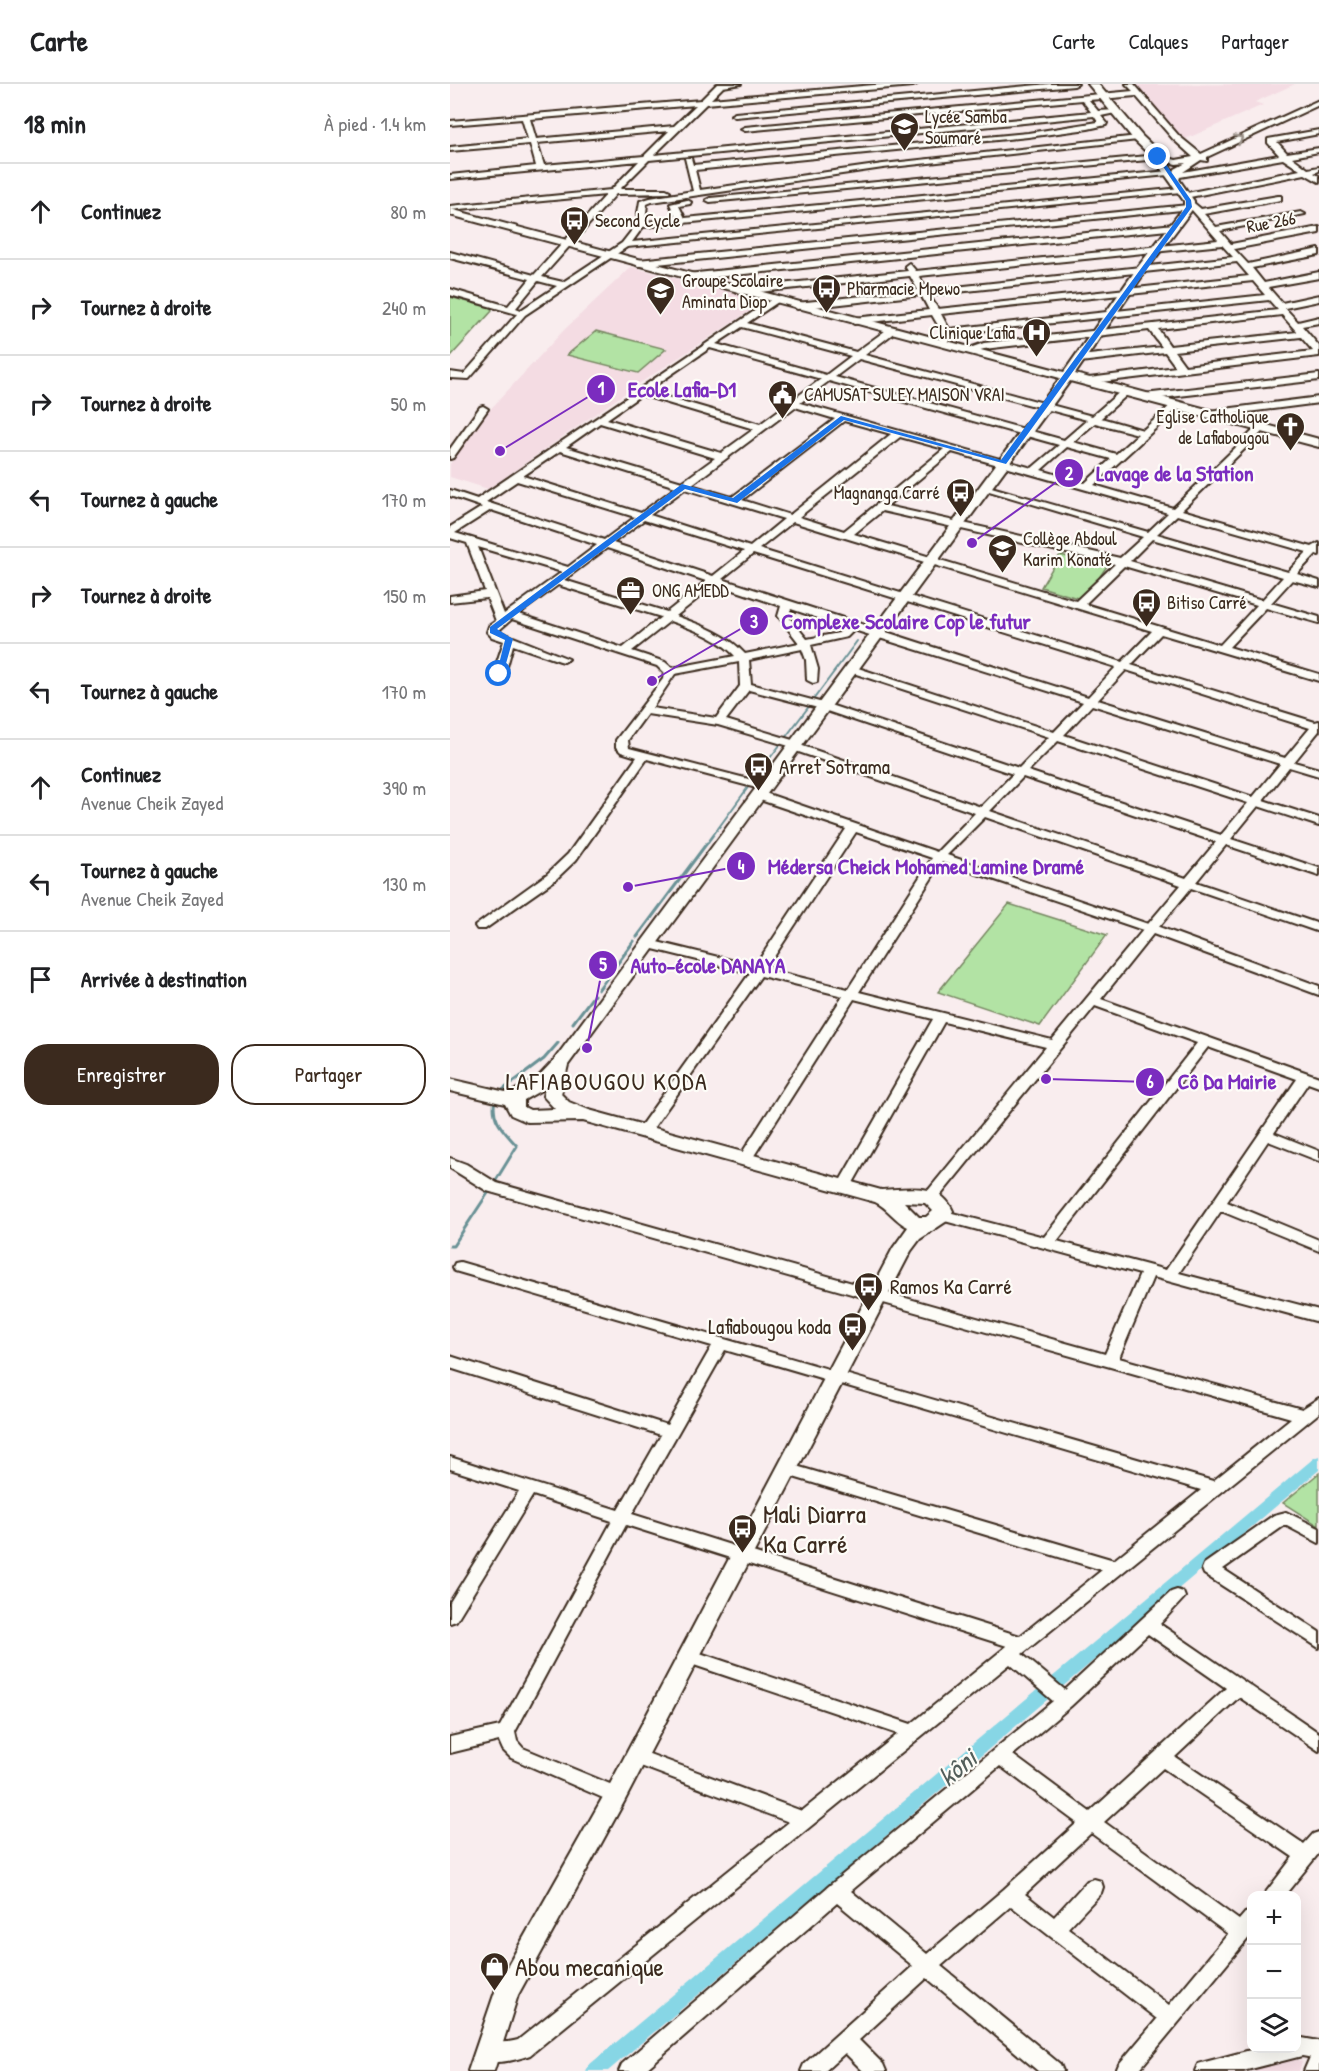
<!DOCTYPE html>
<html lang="fr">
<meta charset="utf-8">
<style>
:root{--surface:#fff;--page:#f6f6f6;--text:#202124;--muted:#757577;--line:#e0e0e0;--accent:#3b2a1e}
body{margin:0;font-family:"Patrick Hand",sans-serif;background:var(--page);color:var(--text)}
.controls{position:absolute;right:18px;bottom:18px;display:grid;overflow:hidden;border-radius:12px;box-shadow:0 6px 24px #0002}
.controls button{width:54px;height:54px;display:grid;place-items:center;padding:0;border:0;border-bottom:2px solid var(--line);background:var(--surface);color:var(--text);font:30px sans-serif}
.stop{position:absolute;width:18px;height:18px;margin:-14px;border:4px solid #1a73e8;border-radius:50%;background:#fff}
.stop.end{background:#1a73e8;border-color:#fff;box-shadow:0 2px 6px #0008}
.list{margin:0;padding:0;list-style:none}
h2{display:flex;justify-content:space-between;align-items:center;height:78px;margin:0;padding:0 24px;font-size:26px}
h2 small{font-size:20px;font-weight:400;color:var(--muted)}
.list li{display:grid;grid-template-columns:39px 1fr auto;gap:18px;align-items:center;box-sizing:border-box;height:96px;padding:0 24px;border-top:2px solid var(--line)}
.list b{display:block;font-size:22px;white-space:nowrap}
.list p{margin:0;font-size:20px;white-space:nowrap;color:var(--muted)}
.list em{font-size:20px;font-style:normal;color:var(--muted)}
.actions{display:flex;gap:12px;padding:18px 24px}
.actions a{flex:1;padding:14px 0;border:2px solid var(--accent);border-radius:24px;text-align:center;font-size:21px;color:var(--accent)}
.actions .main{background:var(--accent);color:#fff}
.icon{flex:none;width:33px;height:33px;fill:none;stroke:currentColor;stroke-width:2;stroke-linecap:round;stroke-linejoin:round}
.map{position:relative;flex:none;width:869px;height:1987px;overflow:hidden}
header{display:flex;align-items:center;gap:36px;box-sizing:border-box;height:84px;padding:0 30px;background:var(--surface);border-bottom:2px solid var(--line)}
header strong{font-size:28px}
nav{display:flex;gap:33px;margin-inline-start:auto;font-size:21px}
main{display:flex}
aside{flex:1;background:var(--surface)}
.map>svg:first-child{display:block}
</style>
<header>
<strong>Carte</strong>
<nav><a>Carte</a><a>Calques</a><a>Partager</a></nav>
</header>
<main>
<aside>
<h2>18 min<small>À pied · 1.4 km</small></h2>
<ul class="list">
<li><svg class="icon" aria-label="ahead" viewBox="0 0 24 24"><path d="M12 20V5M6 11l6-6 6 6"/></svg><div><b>Continuez</b></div><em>80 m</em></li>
<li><svg class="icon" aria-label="right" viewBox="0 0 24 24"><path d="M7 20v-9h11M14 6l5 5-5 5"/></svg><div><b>Tournez à droite</b></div><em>240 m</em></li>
<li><svg class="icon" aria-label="right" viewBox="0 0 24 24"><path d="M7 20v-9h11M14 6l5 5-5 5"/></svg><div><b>Tournez à droite</b></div><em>50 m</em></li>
<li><svg class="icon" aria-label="left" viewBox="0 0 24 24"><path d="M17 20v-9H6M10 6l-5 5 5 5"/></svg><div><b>Tournez à gauche</b></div><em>170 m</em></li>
<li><svg class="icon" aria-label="right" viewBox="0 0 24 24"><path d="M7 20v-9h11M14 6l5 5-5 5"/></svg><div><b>Tournez à droite</b></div><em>150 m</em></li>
<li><svg class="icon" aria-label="left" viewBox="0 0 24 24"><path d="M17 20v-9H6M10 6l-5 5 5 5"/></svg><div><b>Tournez à gauche</b></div><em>170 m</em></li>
<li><svg class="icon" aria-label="ahead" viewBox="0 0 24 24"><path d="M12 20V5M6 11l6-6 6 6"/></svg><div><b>Continuez</b><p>Avenue Cheik Zayed</p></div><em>390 m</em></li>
<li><svg class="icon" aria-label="left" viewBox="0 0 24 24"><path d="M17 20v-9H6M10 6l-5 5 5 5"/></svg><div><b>Tournez à gauche</b><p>Avenue Cheik Zayed</p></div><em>130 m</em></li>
<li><svg class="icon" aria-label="arrive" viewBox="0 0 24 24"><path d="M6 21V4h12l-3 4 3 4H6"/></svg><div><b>Arrivée à destination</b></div></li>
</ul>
<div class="actions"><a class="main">Enregistrer</a><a>Partager</a></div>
</aside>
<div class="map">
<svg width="869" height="1987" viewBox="0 0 869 1987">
<rect width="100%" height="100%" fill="#f9edee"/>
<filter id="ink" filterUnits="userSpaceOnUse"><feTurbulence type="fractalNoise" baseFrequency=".0167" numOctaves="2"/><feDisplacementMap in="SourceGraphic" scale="12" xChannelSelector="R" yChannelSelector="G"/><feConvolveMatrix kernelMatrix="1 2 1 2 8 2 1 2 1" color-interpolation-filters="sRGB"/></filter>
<g filter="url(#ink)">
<path fill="#f4dce3" d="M845,0L805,18L813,21L731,57L686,1Z
M181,183L315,217L184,303L38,405L0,393V380L34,332L114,246Z
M843,1974L852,1978L849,1987H794Z"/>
<path fill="#b2e3a4" stroke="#768661" stroke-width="1.5" d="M0,213L41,224L42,227L0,273Z
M146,247L216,265L188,289L117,271Z
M610,471L657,482L634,516L591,503Z
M559,820L657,851L590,942L488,908Z
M869,1389V1442L833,1419Z"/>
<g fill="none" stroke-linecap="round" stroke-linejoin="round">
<path stroke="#699195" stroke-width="2" d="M363,616L407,557
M335,654L360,621
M313,683L330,661
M303,696L311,686
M256,761L299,702"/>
<path stroke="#699195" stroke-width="3" d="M187,853L257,759
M148,906L184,857
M123,939L144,911
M50,1008L94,975L108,959
M43,1101L67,1062C55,1048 40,1036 45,1016
M0,1162H3L40,1106"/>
<path fill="#87d6e5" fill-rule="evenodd" d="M869,1372V1386L158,1987H136L139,1981L864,1374Z"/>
<defs>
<path id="street" d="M267,0H291L273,3L261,15L436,0H467L463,2L256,20L204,71L641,28L632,16L295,47L291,45L295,43L683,7L676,0H684L729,52L751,70L869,16V21L757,73V77L751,76L733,88L829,71L818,59V55L869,46V50L827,58L837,69L869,64V68L842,73L858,85L869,83V87L864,89L869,92V98L855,90L735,114L731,112L732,110L850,86L833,75L730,93L728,99H725L721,97L725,85L736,79L726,80L708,75L260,118L256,116L260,114L708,71L726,76L743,73L723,55L686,12L639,16L648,27L666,26L670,28L651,32L657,39L656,41L638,45L578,53L245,86L250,106L433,80L688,52L692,54L688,56L433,84L202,118L197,120L195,138L227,135L220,120L237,116L241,118L240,120L229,122L235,134L718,87L722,89L718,91L193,143L182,158L731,104L735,106L731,108L177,163L75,231L19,295L0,294V288L14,290L67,230L0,211V205L58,222L80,195L0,174V168L84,191L156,111L0,126V122L161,106L189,77L0,95V91L86,82L80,60L0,67V63L78,55L72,35L0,41V37L251,16ZM246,21L224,42L86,55L80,35ZM644,32L648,38L578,49L243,81L241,74H235L243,107L200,114L190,117L186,141L172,159L113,198L92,193L166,110L219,109L220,107L216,105H170L199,76ZM219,47L194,72L94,81L87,59ZM88,197L107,202L71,226L66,224Z
M599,0H628L624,2L285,33L281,31L285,29Z
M828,112H831V116L754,130L766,143L851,128L855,130L770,147L781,160L869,143V149L784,165L798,180L869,165V171L802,184L814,199L869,188V194L818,203L832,219L869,211V217L835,224L848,238L869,233V239L852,242L869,262V272L634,300L631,299V295L726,283L715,268L630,278L625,275L630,272L712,263L699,246L534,265L519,269L514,266L534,259L828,226L819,216L500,250L498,257L495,258L490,255L492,248L482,231L404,240L400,237L404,234L479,226L471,211L347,225L343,222L347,219L468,206L460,192L290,210L286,207L290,204L458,187L455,182L459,179L466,187L768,156L741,125L188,182L184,179L188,176L738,121L735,117L739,115L751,125ZM772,161L783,173L477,206L469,192ZM787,178L799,192L488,225L479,211ZM803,197L815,211L499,245L491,230ZM832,231L847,248L720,262L708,245ZM851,253L863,267L735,282L724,267Z
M724,140L727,141V145L237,196L233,193L237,190Z
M325,213L329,216L328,218L297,239L406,268L439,244H445V248L415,271L642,332L672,306H678V310L651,334L693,346L723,319H729V323L644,401L723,424L808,342H814V346L732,426L862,463L869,459V471L866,470L847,490L869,497V503L842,496L821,519L869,533V539L816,524L779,563L869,590V597L711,550L681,581L865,638L869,637V647L844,678L869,685V692L839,683L813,716L869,734V742L808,722L781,755L869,784V792L776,761L746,798L869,840V848L741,804L709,843L869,902V911L703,850L651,915L869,993V1003L858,999L824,1049L869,1067V1077L818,1057L777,1118L869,1156V1167L771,1127L729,1189L869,1226V1238L703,1193L669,1274L852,1325L869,1314V1329L572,1570L615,1606L721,1508L727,1506L733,1508L735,1513L710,1540L869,1649V1667L789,1613L725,1673L854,1760L863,1750L869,1748V1769L834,1812H813L843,1773L713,1684L654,1738L789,1836L795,1829L802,1827V1850L688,1987H666L669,1980L707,1935L561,1822L491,1882L610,1980L613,1987H588L477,1894L409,1956L433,1980L436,1987H413L395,1969L375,1987H351L354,1980L463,1882L387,1819L194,1987H169L172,1980L380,1801L603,1617L560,1580L80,1971C63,1977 46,1981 29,1975L26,1968L29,1961C41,1957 55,1960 68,1956L339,1738L180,1678L177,1673L180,1668L186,1665L352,1727L448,1650L232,1577L229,1572L232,1567L238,1565L461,1640L557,1562L176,1441L65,1648L67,1657L73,1664L172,1705L175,1711L172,1717L166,1719L160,1717L61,1674L53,1666L49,1657L0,1669V1653L50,1642L162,1437L83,1411L6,1537L0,1539V1518L69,1407L0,1385V1373L168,1426L211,1351L0,1284V1272L217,1341L262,1262L5,1187L3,1183L5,1179L10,1178L763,1397L841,1334L37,1107L0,1084V1074L16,1080L47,1099L655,1270L690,1190L491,1136L486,1135L484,1131L486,1127L491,1126L594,1153L747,959L645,922L486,1117H476L474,1113L476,1109L596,963L494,938L399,1106L394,1107L387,1102L483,935L404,915L300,1078L295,1080L288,1075L393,912L311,892L199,1050H189L187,1047L300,889L195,863L193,860L195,857L199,856L305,882L396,745L304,714L302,711L304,708H312L487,768L525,729L340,665L339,662L268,641L197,630L178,656L179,664L318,700L320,702L314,706L197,675L126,776L105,796L35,845H27L25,842L97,790L118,770L187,673L171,668L166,663V656L213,595L214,589L207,582L62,535L48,547L119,575L114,578L110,577L63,561L55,590L49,593L45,592L43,590L54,557L42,553L37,548L39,542L46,537L37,514L0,518V512L35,507L17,459L0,454V443L32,423L0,412V406L27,415ZM292,243L401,272L376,291L266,260ZM260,264L371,295L310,340L197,307ZM409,275L637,336L614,356L385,293ZM379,297L609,361L582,384L350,319ZM191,311L304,345L271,369L157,335ZM345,323L385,335L282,413L241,401ZM394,337L441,350L340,431L292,416ZM150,339L265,374L232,398L116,363ZM645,339L688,350L666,370L623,358ZM450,353L494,365L394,447L349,433ZM617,363L661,375L635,399L591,386ZM110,367L226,403L191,429L73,392ZM502,368L718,429L698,448L538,402L534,401L529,404L693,453L670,474L437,422ZM67,397L185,433L154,456L36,418ZM235,405L334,435L300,463L200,431ZM41,426L147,461L118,483L5,449ZM432,427L665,480L626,517L404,450ZM727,431L857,468L838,488L707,450ZM194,436L294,467L263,492L163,459ZM343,438L392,453L702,547L672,578L309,465ZM702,455L833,493L812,516L680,477ZM28,463L112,488L54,530ZM157,464L256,497L217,528L114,496ZM303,470L666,583L638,613L272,495ZM674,482L807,521L770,561L635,520ZM266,500L331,522L328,532L349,559L295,570C277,550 251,541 226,532ZM108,501L211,533L173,564L69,530ZM341,525L395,543L389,549L357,555L338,532ZM220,537C242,545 269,554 285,572L222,584L215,578L182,567ZM404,546L423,552L633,618L604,648L405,583L401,582L395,585L397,587L599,653L569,684L377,620L301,600L299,576L352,565L356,576L357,596L363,599L367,598L368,585L361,561L397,553ZM289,578L290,602L266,634L202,624L225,590ZM676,586L860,644L835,674L648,616ZM299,606L368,624L563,690L531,723L350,661L349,658L276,636ZM642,621L830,680L803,713L614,651ZM608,657L798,719L771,751L578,687ZM573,693L766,758L736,794L540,727ZM535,733L731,801L698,840L497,771ZM406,748L482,774L398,905L316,885ZM492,778L693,846L602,956L409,908ZM758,963L847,995L716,1186L607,1157ZM275,1266L751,1406L664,1476L336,1379L330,1381L328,1385L330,1389L652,1486L570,1552L182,1430ZM698,1550L776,1604L640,1728L563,1671L621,1622ZM550,1682L627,1739L554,1805L477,1870L401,1807ZM641,1749L778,1850L719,1921L618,1844L651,1809L653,1803L651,1797L644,1795L637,1797L604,1833L575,1810Z
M869,290V296L694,316L689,313L694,310Z
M869,313V319L759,333L754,330L759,327Z
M33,322L38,325L3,374L0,375V365L30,323Z
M836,1428L869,1444V1459L835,1441L773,1485L869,1548V1564L754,1490L752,1485L754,1480L824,1431Z
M852,1954L869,1957V1975L852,1972L793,1987H745L748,1980L755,1978L808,1964H846V1955Z"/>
<path id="secondary" d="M638,0H648L692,52L712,71L744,117V123L695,188L625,290L869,355V363L620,297L118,981L111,1010L119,1018L139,1026L431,1106C457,1105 490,1097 503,1127L497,1137L470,1155L461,1167L174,1718L68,1911L44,1987H18L48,1899L158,1704L443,1164L458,1143C445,1137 438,1124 425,1118L133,1037L77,1038L61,1031L55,1020L0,1007V995L60,1009L88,993L104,976L610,294L0,131V125L614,288L687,184L734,123V117L704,75L684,56ZM95,1004L93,1012L105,1025L80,1026L74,1023V1016ZM454,1118L475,1119L483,1127L476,1133H469Z
M869,1969V1987H854L860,1973Z"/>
</defs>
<use href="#street" stroke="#3b2a1e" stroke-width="4"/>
<use href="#secondary" stroke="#3b2a1e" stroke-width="4"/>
<use href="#street" fill="#fdfcf7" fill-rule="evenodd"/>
<use href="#secondary" fill="#fdfcf7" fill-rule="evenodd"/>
</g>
<defs><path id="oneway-chevron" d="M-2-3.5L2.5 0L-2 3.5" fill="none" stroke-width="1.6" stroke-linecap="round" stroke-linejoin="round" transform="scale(1.5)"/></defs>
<use stroke="#9c938a" href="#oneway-chevron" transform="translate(789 55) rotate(-25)"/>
</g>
<path fill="#1a73e8" d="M706,72H710L741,116L742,123L556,380L394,336L287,419L235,405L47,545L63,555L53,590L46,592L55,556L40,549V543L232,400L283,414L391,332L551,376L736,123V117Z"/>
<defs>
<symbol id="school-pin" viewBox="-11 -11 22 30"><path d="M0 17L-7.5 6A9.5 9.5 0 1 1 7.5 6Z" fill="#3b2a1e" stroke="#fdfcf7"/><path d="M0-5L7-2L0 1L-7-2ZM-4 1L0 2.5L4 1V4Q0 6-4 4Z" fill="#fff"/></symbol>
<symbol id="bus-pin" viewBox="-11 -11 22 30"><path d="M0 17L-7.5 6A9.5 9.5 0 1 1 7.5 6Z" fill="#3b2a1e" stroke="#fdfcf7"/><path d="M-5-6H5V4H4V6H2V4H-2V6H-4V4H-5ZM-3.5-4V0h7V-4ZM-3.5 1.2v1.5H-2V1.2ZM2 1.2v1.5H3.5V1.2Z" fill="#fff"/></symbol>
<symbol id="hospital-pin" viewBox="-11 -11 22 30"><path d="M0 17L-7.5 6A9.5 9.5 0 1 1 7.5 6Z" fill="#3b2a1e" stroke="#fdfcf7"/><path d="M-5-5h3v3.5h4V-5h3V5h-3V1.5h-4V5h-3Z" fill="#fff"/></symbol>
<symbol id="civic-pin" viewBox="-11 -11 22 30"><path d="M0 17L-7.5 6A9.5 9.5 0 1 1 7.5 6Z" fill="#3b2a1e" stroke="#fdfcf7"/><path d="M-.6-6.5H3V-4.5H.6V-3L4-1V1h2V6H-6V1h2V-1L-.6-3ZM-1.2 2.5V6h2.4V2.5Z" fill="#fff"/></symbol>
<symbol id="church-pin" viewBox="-11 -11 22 30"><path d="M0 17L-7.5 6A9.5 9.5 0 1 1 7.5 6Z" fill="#3b2a1e" stroke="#fdfcf7"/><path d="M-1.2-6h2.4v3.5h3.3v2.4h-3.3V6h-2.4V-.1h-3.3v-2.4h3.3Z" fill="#fff"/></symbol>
<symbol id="office-pin" viewBox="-11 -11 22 30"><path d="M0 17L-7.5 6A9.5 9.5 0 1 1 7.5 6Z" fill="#3b2a1e" stroke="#fdfcf7"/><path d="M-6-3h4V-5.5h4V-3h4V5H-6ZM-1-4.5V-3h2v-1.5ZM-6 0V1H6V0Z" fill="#fff"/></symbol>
<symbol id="shop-pin" viewBox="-11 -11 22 30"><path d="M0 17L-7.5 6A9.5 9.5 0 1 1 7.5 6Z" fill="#3b2a1e" stroke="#fdfcf7"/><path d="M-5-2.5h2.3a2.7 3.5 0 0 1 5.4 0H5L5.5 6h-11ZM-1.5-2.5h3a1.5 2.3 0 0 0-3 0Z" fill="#fff"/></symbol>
</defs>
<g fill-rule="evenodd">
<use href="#school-pin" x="438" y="26" width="33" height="45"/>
<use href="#bus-pin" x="108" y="120" width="33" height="45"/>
<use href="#bus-pin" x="360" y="188" width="33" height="45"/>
<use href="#school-pin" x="194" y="190" width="33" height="45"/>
<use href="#hospital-pin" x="570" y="232" width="33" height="45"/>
<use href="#civic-pin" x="316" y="294" width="33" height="45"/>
<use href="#church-pin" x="824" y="326" width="33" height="45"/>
<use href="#bus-pin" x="494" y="392" width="33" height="45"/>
<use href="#school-pin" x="536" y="448" width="33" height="45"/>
<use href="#office-pin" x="164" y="490" width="33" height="45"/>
<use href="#bus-pin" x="680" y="502" width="33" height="45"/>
<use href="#bus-pin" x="292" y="666" width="33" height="45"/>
<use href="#bus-pin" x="402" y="1186" width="33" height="45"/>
<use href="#bus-pin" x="386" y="1226" width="33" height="45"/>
<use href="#bus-pin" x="276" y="1428" width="33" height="45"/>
<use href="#shop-pin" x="28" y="1866" width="33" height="45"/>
</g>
<g text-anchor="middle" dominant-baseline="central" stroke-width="4.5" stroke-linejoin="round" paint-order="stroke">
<g font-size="18" fill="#3b2a1e" stroke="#fdfcf7" text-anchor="start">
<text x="475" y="32">Lycée Samba<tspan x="475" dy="21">Soumaré</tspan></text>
<text x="145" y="136">Second Cycle</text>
<text x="232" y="196">Groupe Scolaire<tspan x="232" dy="21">Aminata Diop</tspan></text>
<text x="397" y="204">Pharmacie Mpewo</text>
<text x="565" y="248" text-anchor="end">Clinique Lafia</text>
<text x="354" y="310">CAMUSAT SULEY MAISON VRAI</text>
<text x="819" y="332" text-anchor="end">Eglise Catholique<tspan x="819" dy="21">de Lafiabougou</tspan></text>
<text x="490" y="408" text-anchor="end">Magnanga Carré</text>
<text x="573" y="454">Collège Abdoul<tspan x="573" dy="21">Karim Konaté</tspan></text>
<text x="202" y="506">ONG AMEDD</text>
<text x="717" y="518">Bitiso Carré</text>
</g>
<g font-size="18" fill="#3b2a1e" stroke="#fdfcf7">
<text transform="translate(821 138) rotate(-11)">Rue 266</text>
</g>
<g font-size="21" fill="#3b2a1e" stroke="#fdfcf7" text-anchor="start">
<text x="329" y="682">Arret Sotrama</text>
<text x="440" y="1202">Ramos Ka Carré</text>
<text x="381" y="1242" text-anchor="end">Lafiabougou koda</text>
</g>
<g font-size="24" letter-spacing="1.5" fill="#3b2a1e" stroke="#fdfcf7">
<text x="157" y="997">LAFIABOUGOU KODA</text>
</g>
<g font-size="26" fill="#3b2a1e" stroke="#fdfcf7" text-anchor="start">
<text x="313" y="1429">Mali Diarra<tspan x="313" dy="30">Ka Carré</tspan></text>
<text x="65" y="1882">Abou mecanique</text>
</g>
<g font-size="27" font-style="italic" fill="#525e5a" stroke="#fdfcf7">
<text transform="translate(507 1683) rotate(-40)">kôni</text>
</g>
</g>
<path fill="none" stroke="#7b2cbf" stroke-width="2" d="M50 367L151 305M522 459L619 389M202 597L304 537M178 803L291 782M137 964L153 881M596 995L700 998"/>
<g fill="#7b2cbf" stroke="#fdfcf7" stroke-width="2">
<circle cx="50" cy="367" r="6"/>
<circle cx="522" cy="459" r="6"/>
<circle cx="202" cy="597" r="6"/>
<circle cx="178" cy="803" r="6"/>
<circle cx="137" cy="964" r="6"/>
<circle cx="596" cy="995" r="6"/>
<circle cx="151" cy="305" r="15"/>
<circle cx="619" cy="389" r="15"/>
<circle cx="304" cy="537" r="15"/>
<circle cx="291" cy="782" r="15"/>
<circle cx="153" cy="881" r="15"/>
<circle cx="700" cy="998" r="15"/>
</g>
<g font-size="18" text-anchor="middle" font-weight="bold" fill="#fff">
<text x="151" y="311">1</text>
<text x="619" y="396">2</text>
<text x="304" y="544">3</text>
<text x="291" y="789">4</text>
<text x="153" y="887">5</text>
<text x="700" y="1004">6</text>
</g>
<g font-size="22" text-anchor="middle" font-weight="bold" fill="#7b2cbf" stroke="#fdfcf7" stroke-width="4.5" stroke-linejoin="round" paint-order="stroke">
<text x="232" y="313">Ecole Lafia-D1</text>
<text x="725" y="397">Lavage de la Station</text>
<text x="456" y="545">Complexe Scolaire Cop le futur</text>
<text x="476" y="790">Médersa Cheick Mohamed Lamine Dramé</text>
<text x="258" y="889">Auto-école DANAYA</text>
<text x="777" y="1005">Cô Da Mairie</text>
</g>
</svg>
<div class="controls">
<button>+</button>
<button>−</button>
<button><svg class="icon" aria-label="layers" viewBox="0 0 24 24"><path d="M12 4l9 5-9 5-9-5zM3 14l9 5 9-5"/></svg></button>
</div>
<div class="stop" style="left:49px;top:590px"></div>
<div class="stop end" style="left:708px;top:73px"></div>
</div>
</main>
